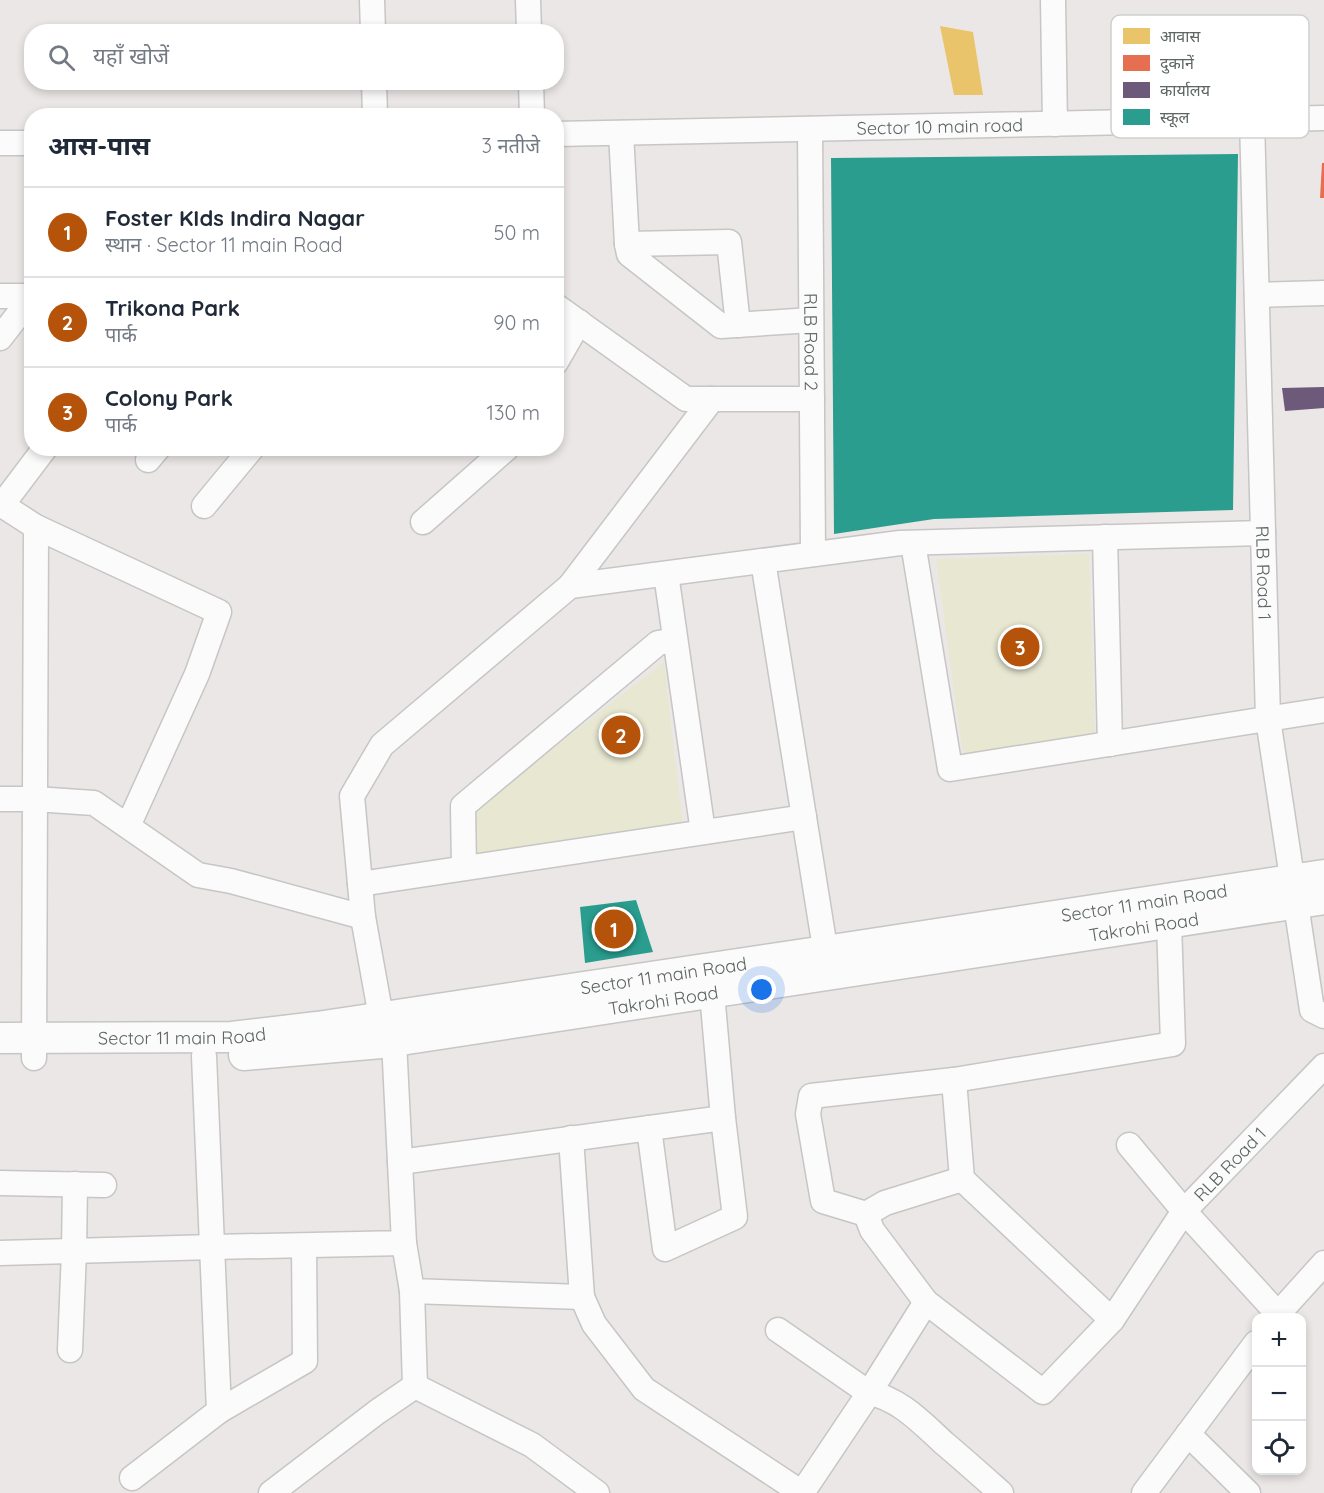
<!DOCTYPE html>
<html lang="hi">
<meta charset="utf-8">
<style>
:root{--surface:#fff;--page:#f6f6f7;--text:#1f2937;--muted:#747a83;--line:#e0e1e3;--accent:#b45309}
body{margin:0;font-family:Quicksand,"Noto Sans Devanagari",sans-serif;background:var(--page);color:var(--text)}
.controls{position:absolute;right:18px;bottom:18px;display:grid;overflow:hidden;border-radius:12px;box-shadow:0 3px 9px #0003}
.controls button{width:54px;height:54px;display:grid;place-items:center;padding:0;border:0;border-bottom:2px solid var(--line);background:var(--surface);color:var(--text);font:30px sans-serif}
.you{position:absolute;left:762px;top:990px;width:21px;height:21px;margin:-15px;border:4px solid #fff;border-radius:50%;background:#1a73e8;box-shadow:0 0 0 9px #1a73e833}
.badge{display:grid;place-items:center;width:39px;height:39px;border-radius:50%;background:var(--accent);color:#fff;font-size:20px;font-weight:700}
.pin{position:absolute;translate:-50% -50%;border:3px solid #fff;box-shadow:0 2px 6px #0006}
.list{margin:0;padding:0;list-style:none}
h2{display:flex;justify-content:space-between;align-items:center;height:78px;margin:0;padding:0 24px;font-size:26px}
h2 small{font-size:20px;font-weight:400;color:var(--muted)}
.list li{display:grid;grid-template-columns:39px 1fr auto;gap:18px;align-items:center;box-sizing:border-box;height:90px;padding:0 24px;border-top:2px solid var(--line)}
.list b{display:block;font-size:22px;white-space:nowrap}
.list p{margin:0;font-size:20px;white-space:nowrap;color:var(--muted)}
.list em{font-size:20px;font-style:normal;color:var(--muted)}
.icon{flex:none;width:33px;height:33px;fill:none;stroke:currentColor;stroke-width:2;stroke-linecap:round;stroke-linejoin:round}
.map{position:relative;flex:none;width:1324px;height:1493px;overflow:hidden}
.search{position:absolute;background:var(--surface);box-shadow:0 3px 9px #0003;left:24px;top:24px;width:540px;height:66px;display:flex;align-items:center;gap:15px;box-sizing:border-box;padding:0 21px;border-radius:24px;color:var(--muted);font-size:22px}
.panel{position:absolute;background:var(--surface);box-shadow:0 3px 9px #0003;left:24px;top:108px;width:540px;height:348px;border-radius:24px}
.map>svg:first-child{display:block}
</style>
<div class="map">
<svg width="1324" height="1493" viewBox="0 0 1324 1493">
<rect width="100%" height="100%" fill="#ece7e7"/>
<path fill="#e7e7d2" d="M1089,554L1095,736L963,755L936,559Z
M664,662L683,827L478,856L476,808Z"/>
<path fill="#e9c46a" d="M940,26L973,32L983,95H954Z"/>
<path fill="#e76f51" d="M1322,163H1324V198H1320Z"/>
<path fill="#6d597a" d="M1324,387V408L1285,411L1282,388Z"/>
<path fill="#2a9d8f" d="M1238,154L1233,510L934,519L834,534L831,158Z
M636,900L653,952L585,963L580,907Z"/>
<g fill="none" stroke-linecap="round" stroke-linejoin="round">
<defs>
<g id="minor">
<path d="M372,0L373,32"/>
<path d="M528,0L529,32"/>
<path d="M1053,0L1055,124"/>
<path d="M374,82L375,116"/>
<path d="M531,82L532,116"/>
<path id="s1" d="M1252,120L1268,719L1312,1010L1324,1016"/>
<path id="s2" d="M810,129L813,554"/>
<path d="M621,133L627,244L629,254L721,326L811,320"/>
<path id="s3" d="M556,134L1324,118"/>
<path d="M0,143H32"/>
<path d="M627,244L729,242L738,325"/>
<path d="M1257,295L1324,293"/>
<path d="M0,296H32"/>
<path d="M556,306L686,399H812"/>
<path d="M0,338L32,297"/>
<path d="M556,362L579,322"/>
<path d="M148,460L158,448"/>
<path d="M0,505H2L45,448"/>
<path d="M2,505L36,527L34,1058"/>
<path d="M204,506L252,448"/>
<path d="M423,522L507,448"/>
<path d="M36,527L219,612L197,674L128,826"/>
<path d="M1105,537L1110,744"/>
<path d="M913,543L950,769L1324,710"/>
<path d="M763,561L828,967"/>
<path d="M666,574L703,832"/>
<path d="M570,586L900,543L1263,533"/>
<path d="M0,799H35L94,803L198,875L231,881L363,917"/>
<path d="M464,868L463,806L658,643L675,640"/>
<path d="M360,884L804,817"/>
<path d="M204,1056L219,1411"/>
<path d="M954,1080L962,1179L1112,1320"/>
<path d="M649,1128L665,1249L735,1217L723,1118"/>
<path d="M400,1162L723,1118L712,993"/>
<path d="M962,1179L885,1203L866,1214L823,1201L808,1114L811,1096L954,1080L1173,1044L1169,923"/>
<path d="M0,1183L104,1185"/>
<path d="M866,1214L872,1230L926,1302L1043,1392L1112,1320L1184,1211L1129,1145"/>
<path d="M404,1243L412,1291L582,1297L571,1138"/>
<path d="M0,1253L213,1247L404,1243L394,1041L381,1017L363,917L352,796L382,745L570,586L712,399"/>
<path d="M582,1297L594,1324L644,1389L802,1493L869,1393L778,1330"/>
<path d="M926,1302L869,1393C899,1398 923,1424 945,1444C964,1460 983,1477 1001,1493"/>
<path d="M1278,1314L1324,1263"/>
<path id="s4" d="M1275,1318L1278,1314L1184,1211L1324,1066"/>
<path d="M70,1350L74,1251L75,1184"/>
<path d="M415,1386L532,1445L597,1493"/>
<path d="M1188,1434L1248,1493"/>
<path d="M132,1478L219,1411L305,1361L304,1246"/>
<path d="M271,1493L377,1412L415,1386L412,1291"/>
<path d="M1144,1493L1256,1343"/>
</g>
<g id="tertiary">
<path id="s5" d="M0,1038L232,1037L317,1027L825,951L1324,875"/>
<path id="s6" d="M244,1055L381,1043L1324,899"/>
</g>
</defs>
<use href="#minor" stroke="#c6c6c5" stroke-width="27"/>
<use href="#tertiary" stroke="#c6c6c5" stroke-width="33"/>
<use href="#minor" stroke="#fcfbfb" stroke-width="24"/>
<use href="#tertiary" stroke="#fcfbfb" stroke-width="30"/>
</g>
<g text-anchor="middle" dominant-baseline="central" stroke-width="6" stroke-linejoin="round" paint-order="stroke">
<g font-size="18" fill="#5c6562" stroke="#fff">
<text stroke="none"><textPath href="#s3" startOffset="384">Sector 10 main road</textPath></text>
<text stroke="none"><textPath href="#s2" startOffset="213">RLB Road 2</textPath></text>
<text stroke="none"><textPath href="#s1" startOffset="453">RLB Road 1</textPath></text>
<text stroke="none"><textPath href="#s5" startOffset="1154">Sector 11 main Road</textPath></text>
<text stroke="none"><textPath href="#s6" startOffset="909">Takrohi Road</textPath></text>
<text stroke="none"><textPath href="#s5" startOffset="668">Sector 11 main Road</textPath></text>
<text stroke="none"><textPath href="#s6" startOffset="423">Takrohi Road</textPath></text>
<text stroke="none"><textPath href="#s5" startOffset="182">Sector 11 main Road</textPath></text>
<text stroke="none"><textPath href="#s4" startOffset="210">RLB Road 1</textPath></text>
</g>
</g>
<rect x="1111" y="15" width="198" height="123" rx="9" fill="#fff" stroke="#ced1d0" stroke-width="1.5"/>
<rect x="1123" y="28" width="27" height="16" fill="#e9c46a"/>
<rect x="1123" y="55" width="27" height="16" fill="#e76f51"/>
<rect x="1123" y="82" width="27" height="16" fill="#6d597a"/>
<rect x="1123" y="109" width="27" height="16" fill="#2a9d8f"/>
<g font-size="16" fill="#5c6562">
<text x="1160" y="42">आवास</text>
<text x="1160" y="69">दुकानें</text>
<text x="1160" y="96">कार्यालय</text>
<text x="1160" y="123">स्कूल</text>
</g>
</svg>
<div class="controls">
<button>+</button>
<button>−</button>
<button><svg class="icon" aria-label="locate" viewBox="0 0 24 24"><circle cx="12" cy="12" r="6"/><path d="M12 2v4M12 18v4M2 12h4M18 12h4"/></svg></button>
</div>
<div class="you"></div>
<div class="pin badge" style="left:614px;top:929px">1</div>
<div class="pin badge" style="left:621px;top:735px">2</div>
<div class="pin badge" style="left:1020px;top:647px">3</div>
<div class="search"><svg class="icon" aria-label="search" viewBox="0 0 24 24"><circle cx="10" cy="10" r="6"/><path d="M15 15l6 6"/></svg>यहाँ खोजें</div>
<section class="panel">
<h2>आस-पास<small>3 नतीजे</small></h2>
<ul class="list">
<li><span class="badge">1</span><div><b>Foster KIds Indira Nagar</b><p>स्थान · Sector 11 main Road</p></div><em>50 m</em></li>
<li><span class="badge">2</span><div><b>Trikona Park</b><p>पार्क</p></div><em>90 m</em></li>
<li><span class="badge">3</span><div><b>Colony Park</b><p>पार्क</p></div><em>130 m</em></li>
</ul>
</section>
</div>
